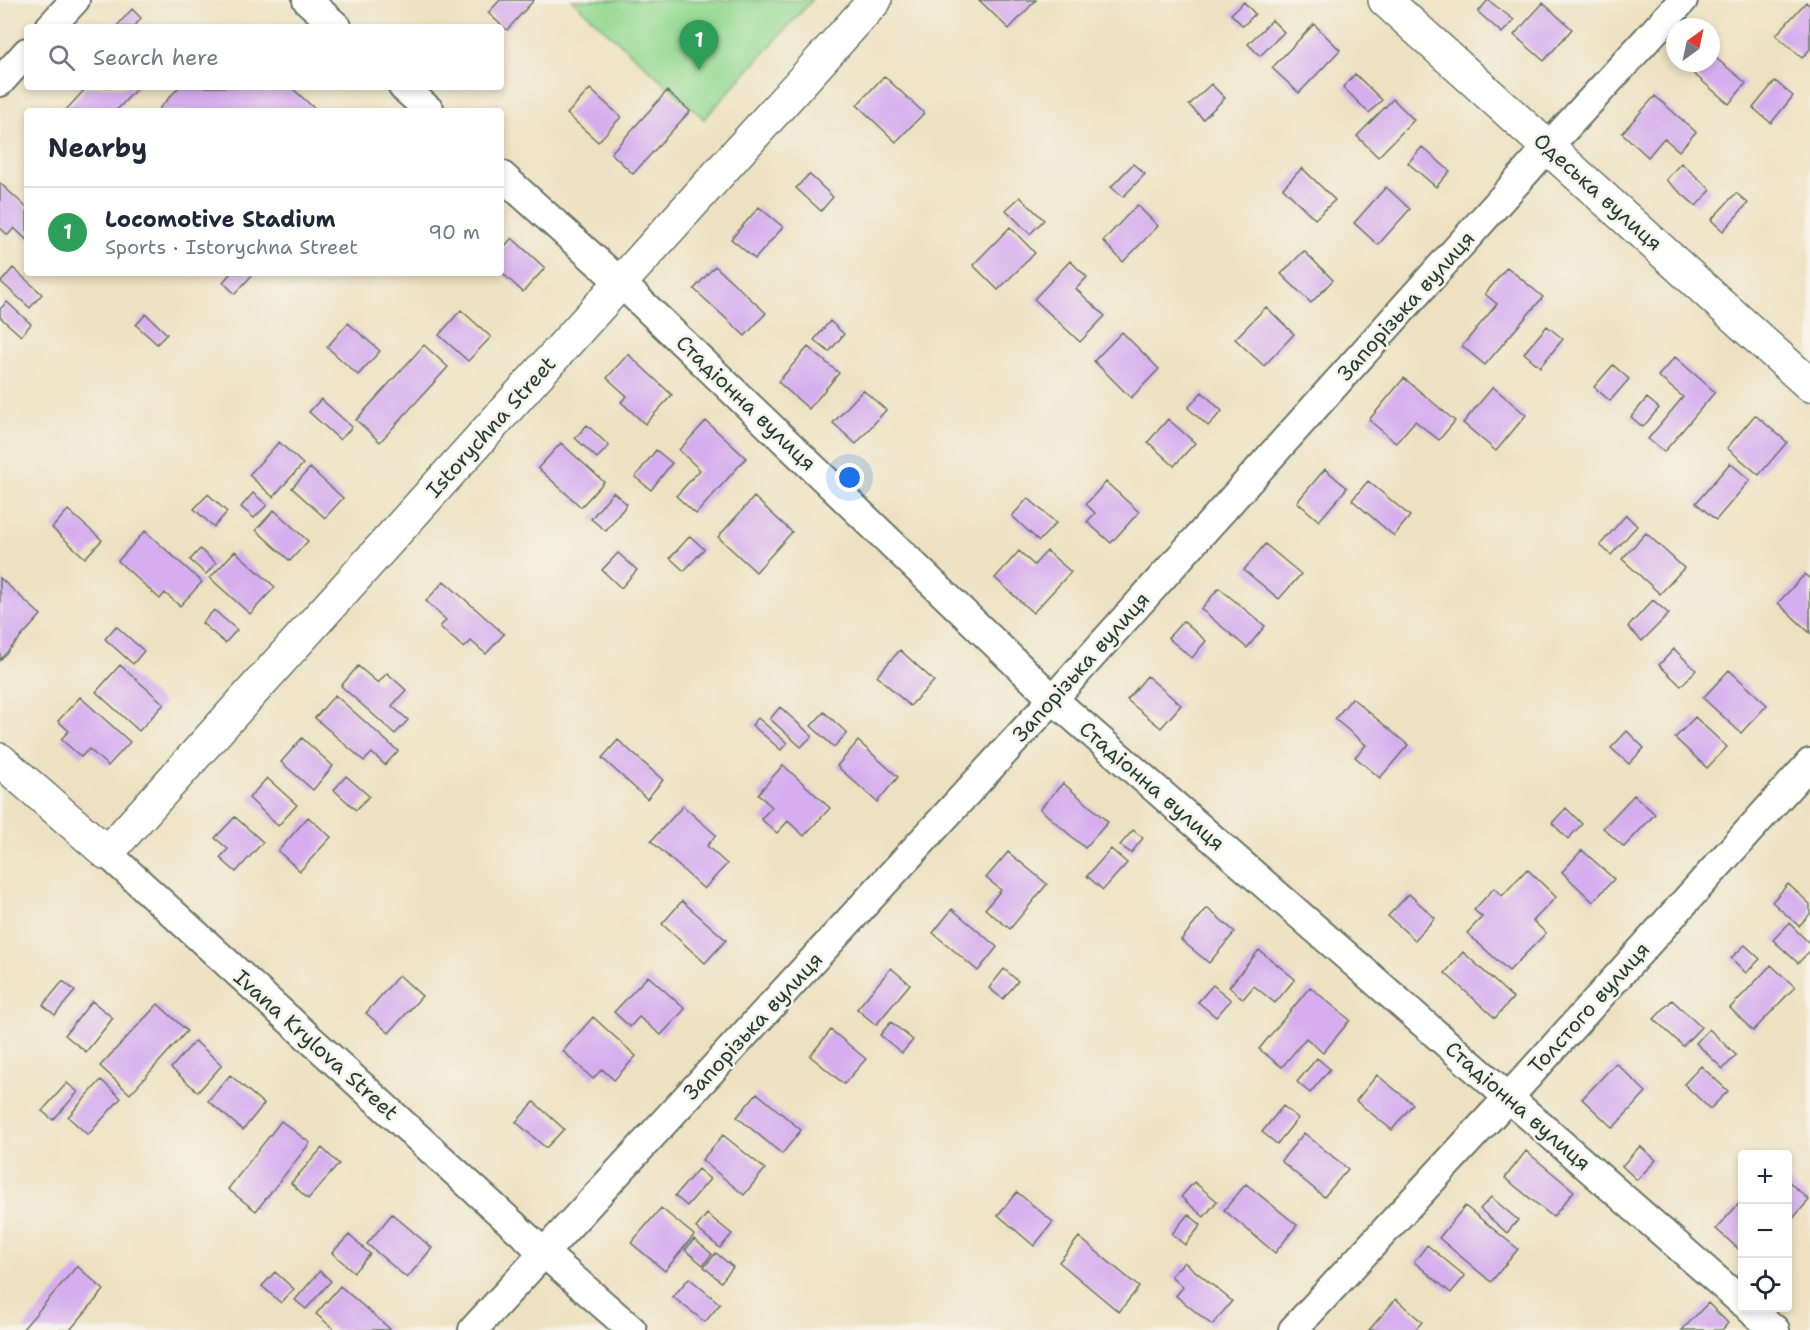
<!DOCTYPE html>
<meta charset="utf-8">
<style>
:root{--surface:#fff;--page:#f2f2f3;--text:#1f2937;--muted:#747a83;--line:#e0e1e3;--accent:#0f766e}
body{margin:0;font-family:"Shantell Sans",sans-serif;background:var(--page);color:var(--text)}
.controls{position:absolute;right:18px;bottom:18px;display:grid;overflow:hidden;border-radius:6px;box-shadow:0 3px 9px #0003}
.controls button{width:54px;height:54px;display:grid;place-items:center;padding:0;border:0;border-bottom:2px solid var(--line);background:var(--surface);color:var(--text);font:30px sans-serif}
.compass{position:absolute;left:1666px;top:18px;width:54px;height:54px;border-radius:50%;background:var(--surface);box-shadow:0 3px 9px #0003;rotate:33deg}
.you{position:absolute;left:850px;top:478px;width:21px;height:21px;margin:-15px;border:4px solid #fff;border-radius:50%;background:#1a73e8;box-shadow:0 0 0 9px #1a73e833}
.badge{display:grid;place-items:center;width:39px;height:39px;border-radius:50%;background:var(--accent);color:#fff;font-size:20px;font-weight:700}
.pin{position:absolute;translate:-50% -50px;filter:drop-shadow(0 2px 3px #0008)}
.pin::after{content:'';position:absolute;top:32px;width:21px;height:18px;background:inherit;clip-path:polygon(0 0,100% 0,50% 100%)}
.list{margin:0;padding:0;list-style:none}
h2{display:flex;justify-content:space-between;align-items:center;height:78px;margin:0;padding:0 24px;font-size:26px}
h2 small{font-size:20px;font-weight:400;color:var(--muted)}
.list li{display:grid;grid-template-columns:39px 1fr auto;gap:18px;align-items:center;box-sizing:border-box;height:90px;padding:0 24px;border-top:2px solid var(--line)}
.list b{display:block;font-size:22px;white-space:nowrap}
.list p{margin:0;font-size:20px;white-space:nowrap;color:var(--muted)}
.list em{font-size:20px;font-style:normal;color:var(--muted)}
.icon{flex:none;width:33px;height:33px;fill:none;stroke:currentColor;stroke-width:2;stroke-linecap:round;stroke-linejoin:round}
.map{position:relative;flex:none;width:1810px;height:1330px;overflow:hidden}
.search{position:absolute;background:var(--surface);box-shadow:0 3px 9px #0003;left:24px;top:24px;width:480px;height:66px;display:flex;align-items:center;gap:15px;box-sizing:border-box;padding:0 21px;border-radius:6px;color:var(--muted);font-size:22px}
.panel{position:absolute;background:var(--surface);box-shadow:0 3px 9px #0003;left:24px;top:108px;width:480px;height:168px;border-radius:6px}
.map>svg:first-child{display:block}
</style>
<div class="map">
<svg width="1810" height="1330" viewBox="0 0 1810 1330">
<rect width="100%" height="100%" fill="#f7f3e8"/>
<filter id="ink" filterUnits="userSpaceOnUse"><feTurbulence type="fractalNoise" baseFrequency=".0167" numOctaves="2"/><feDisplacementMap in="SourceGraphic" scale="12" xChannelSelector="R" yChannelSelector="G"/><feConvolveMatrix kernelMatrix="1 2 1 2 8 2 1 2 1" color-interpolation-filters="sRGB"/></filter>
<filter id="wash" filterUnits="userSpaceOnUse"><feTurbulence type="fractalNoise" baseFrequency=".008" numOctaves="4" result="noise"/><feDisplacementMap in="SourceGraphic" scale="24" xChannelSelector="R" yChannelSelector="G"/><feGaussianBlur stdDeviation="1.35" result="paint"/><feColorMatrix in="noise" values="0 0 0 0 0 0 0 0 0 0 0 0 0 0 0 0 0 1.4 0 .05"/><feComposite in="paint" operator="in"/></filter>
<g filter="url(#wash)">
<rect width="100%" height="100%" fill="#ede1c1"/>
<path fill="#94d993" stroke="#5a8b64" stroke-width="1.5" d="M572,0H812L704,119Z"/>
<g id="blocks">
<path fill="#d6adee" d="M500,0H534L507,30L488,13Z
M979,0H1036L1009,29Z
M1488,0L1514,20L1502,33L1478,12Z
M1244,2L1255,14L1243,26L1231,14Z
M1806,2L1810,6V49L1802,58L1776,35Z
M1543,3L1572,29L1544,61L1514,35Z
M132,9L141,18L134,27H116Z
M1272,20L1284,32L1260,56L1248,44Z
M1314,24L1340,50L1299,93L1272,68Z
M1711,54L1746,83L1729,104L1681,63H1711Z
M1355,74L1382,100L1369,113L1343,87Z
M884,76L924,113L896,142L857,105Z
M1775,81L1793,96L1771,123L1753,108Z
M1211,84L1225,98L1203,119L1189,105Z
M87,87H138L116,111H65Z
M179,87H291L317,111H157Z
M590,89L621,117L598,142L567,114Z
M667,91L690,111L633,174L611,153Z
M1655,96L1696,132L1679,151L1664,138L1648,157L1622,133Z
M1393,99L1414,120L1378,157L1357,136Z
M1422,147L1450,171L1436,187L1408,163Z
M1681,163L1711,190L1696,206L1666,180Z
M1133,164L1145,174L1123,197L1111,187Z
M1302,168L1335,200L1315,219L1283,188Z
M809,174L833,197L821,211L796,188Z
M0,183L27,208V240L14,228L8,235L0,228Z
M1386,187L1410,209L1378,245L1354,223Z
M1736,193L1748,203L1723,231L1711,220Z
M1020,197L1044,220L1030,234L1006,210Z
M1137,205L1158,226L1123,262L1103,241Z
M759,207L783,227L755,259L731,239Z
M1010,227L1035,253L998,290L973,265Z
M512,238L545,268L523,292L501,272V250Z
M1304,251L1333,280L1311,303L1281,274Z
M1070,261L1087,277L1076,289L1105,316L1080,342L1034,299Z
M715,266L766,313L745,336L694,289Z
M1507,267L1543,297L1485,365L1462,346L1497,304L1485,294Z
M13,268L42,294L30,308L1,282Z
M231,273H254L235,294L223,282Z
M7,302L31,324L21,336L0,317V309Z
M1266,307L1294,334L1264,366L1235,339Z
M461,310L491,337L468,361L439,335Z
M146,314L167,334L157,344L136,325Z
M830,321L844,334L829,352L814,340Z
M348,323L380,351L358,375L327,347Z
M1547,326L1563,339L1540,367L1524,353Z
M1122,332L1159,369L1131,398L1094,361Z
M424,345L448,367L380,442L356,420Z
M808,347L839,373L809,409L778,382Z
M628,354L672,395L645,424L621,402L627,396L607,378Z
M1675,357L1715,392L1664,452L1648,439L1683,397L1658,376Z
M1613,365L1629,379L1610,401L1594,387Z
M1404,378L1455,421L1439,440L1415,421L1396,443L1369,420Z
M1493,387L1526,415L1496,451L1463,423Z
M863,390L886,410L856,444L833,423Z
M1202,392L1222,411L1208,426L1188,408Z
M1647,398L1659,408L1643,427L1631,417Z
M321,399L352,427L340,440L309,412Z
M1755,415L1787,442L1759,475L1727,448Z
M1168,419L1195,443L1174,466L1148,442Z
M706,421L746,458L696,514L676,496L700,470L679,450Z
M587,425L609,446L597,458L575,438Z
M279,442L303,464L273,497L249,475Z
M561,443L604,482L581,507L538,468Z
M656,450L672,463L651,490L635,477Z
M1730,463L1750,480L1716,520L1696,503Z
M310,468L343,498L325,518L292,488Z
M1325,469L1347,488L1319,521L1297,502Z
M1368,481L1410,516L1394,536L1352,500Z
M1106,482L1139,512L1111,543L1087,522L1095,513L1086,504Z
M613,492L627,504L606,531L591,519Z
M253,493L267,505L254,518L241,507Z
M208,494L227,512L214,527L194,509Z
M754,497L792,532L756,572L718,537Z
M1028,498L1056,523L1039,541L1012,516Z
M68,510L102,540L85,558L52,528Z
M274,510L308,541L290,561L256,530Z
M1626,515L1637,526L1611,555L1600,545Z
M145,531L202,582L180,606L165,593L160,599L118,561Z
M1646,533L1684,568L1660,594L1622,559Z
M690,536L704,549L684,571L670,558Z
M1265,544L1301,574L1279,599L1244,570Z
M200,549L216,563L206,574L190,560Z
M235,551L275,587L250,614L210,578Z
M1019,551L1034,565L1047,551L1071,572L1033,613L995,578Z
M618,553L637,570L621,588L602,570Z
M1805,574L1810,579V633L1778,603Z
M0,578L41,615L0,660Z
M444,581L504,634L486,654L471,641L464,648L440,627L446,620L426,601Z
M1219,588L1265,626L1247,648L1201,609Z
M1653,600L1669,614L1642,641L1628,627Z
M214,610L237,630L225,643L202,623Z
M1183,621L1206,641L1192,658L1168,638Z
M116,626L144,651L133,664L105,639Z
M1674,649L1696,670L1681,686L1659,665Z
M900,650L934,681L910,706L877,676Z
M120,665L164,704L139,731L96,692Z
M358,666L378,683L387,673L406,690L392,706L408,720L395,734L341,686Z
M1729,670L1767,705L1741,733L1703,698Z
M1147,676L1181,705L1161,728L1127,700Z
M335,695L398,751L385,765L372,753L364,761L315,718Z
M80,697L130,742L108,766L89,749L81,757L61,739L69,731L58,721Z
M1352,698L1408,745L1380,778L1355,757L1366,745L1335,719Z
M780,707L812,736L801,747L770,719Z
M824,712L847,733L834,747L811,726Z
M1695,717L1727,747L1707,768L1675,738Z
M758,718L787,743L781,750L752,725Z
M1627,731L1644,748L1629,764L1611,748Z
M302,738L333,766L313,790L281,762Z
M618,740L663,780L647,799L602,758Z
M858,741L898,777L877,802L837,766Z
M783,765L830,808L804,836L788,821L777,833L761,819L772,807L758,794Z
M346,776L369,796L356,810L334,790Z
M267,778L297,805L278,826L249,798Z
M1063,783L1108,822L1085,848L1040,809Z
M1634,795L1655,814L1624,847L1603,828Z
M683,806L716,835L707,846L727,864L704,889L651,841Z
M1566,808L1582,824L1568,839L1552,823Z
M235,817L263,842L236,872L220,858L228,849L215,838Z
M308,817L331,837L300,871L278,851Z
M1133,830L1143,838L1131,853L1120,845Z
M1111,849L1127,863L1103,890L1087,876Z
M1582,850L1614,879L1593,902L1562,872Z
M1008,852L1047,884L1010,929L985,909L1001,890L986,878Z
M1527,869L1556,897L1533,921L1546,933L1509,971L1467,933L1482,917L1474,910L1494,888L1502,896Z
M1788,884L1810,904V914L1799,926L1772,902Z
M1409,894L1435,918L1415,940L1388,916Z
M682,901L726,940L705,963L662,924Z
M1207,908L1235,932L1209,963L1181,940Z
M952,909L997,947L978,971L933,933Z
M1789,923L1810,944V951L1798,963L1773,940Z
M1745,945L1760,959L1746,973L1731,958Z
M1259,950L1295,979L1275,1003L1254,986L1243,999L1229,987Z
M1463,952L1513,998L1495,1018L1445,973Z
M1771,965L1795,987L1753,1031L1730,1008Z
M891,968L910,984L876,1025L857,1009Z
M1004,969L1018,981L1003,999L989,988Z
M399,975L422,996L389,1033L366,1013Z
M648,976L685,1009L661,1035L639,1017L630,1027L614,1012Z
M63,981L75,991L55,1015L43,1005Z
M1213,985L1231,1000L1216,1017L1198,1002Z
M1310,987L1350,1020L1323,1053L1306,1038L1282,1067L1259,1049Z
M1672,1000L1701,1027L1683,1046L1654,1019Z
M92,1001L113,1018L86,1052L65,1035Z
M158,1004L187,1031L130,1094L100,1066Z
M593,1017L636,1056L614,1080L602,1069L593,1079L563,1051Z
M891,1022L913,1040L902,1053L880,1035Z
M1709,1029L1736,1055L1723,1069L1696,1043Z
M831,1030L866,1059L844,1084L810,1056Z
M195,1041L222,1065L198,1092L171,1068Z
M1317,1058L1330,1069L1310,1093L1297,1082Z
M1616,1063L1646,1092L1613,1128L1582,1099Z
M1701,1066L1728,1091L1710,1109L1684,1084Z
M230,1075L264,1104L243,1130L208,1101Z
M1377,1075L1413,1104L1392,1130L1356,1101Z
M101,1080L121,1098L88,1135L68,1117Z
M67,1083L78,1092L53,1120L42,1111Z
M757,1093L801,1130L782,1154L737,1117Z
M534,1102L564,1129L546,1148L516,1122Z
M1283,1106L1298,1118L1277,1144L1262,1132Z
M281,1121L310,1143L256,1211L228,1189Z
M1304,1133L1348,1169L1324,1197L1281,1161Z
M723,1135L765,1169L744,1195L702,1160Z
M1640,1146L1656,1160L1637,1180L1622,1166Z
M322,1148L339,1164L308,1199L291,1183Z
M1526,1151L1574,1191L1553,1217L1505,1178Z
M698,1169L710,1179L687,1206L675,1196Z
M1788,1181L1809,1200L1788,1224Z
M1194,1182L1217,1201L1204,1217L1181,1197Z
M1246,1184L1297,1225L1275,1253L1224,1210Z
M1017,1192L1053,1222L1034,1246L998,1215Z
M1491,1197L1518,1220L1507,1233L1480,1209Z
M1742,1200V1252L1716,1229Z
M1465,1206L1518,1249L1491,1282L1439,1238Z
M661,1208L694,1235L665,1271L631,1243Z
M392,1214L432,1248L407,1278L367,1244Z
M707,1214L732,1234L720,1248L696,1228Z
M1188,1214L1201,1225L1185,1245L1172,1234Z
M349,1235L370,1254L354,1272L332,1253Z
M1079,1237L1139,1287L1119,1312L1059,1262Z
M694,1239L712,1254L703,1265L685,1250Z
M1427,1245L1465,1276L1451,1293L1414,1262Z
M716,1253L733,1267L721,1282L704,1267Z
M1184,1262L1232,1301L1212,1325L1176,1296L1183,1287L1171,1276Z
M77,1266L104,1290L70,1330H22Z
M320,1271L331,1281L306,1309L295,1300Z
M275,1272L294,1289L281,1303L262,1286Z
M689,1278L720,1304L705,1322L673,1297Z
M340,1286L390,1329L389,1330H335L316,1314Z
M1396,1299L1422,1322L1415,1330H1369Z
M1708,1303L1728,1323L1722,1330H1682Z"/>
</g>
</g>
<g filter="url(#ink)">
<use href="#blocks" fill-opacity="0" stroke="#677665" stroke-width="1.5"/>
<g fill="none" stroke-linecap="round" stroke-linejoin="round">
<defs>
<path id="street" d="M307,0L337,27
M50,27L75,0
M0,82L27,52
M403,87L430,111
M501,175L621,283L1053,699L1742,1302
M107,853L544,1253L632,1330
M1749,1308L1775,1330
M473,1330L1053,699L1549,146L1683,0
M1293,1330L1508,1098L1810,763"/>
<path id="secondary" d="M1385,0L1810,385
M0,760L107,853L875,0"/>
</defs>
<use href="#street" stroke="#677665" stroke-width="32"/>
<use href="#secondary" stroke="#677665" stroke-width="36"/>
<use href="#street" stroke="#fff" stroke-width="28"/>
<use href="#secondary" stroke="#fff" stroke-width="33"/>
</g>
</g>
<g text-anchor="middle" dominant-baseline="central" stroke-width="5" stroke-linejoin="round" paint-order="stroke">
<g font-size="21" fill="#1f3d34" stroke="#f7f3e8">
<text transform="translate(1598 192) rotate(42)">Одеська вулиця</text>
<text transform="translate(1406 306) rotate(-48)">Запорізька вулиця</text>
<text transform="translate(746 403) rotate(44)">Стадіонна вулиця</text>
<text transform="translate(491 427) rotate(-48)">Istorychna Street</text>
<text transform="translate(1081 667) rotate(-48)">Запорізька вулиця</text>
<text transform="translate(1152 786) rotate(41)">Стадіонна вулиця</text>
<text transform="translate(1589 1008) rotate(-48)">Толстого вулиця</text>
<text transform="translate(753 1026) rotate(-47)">Запорізька вулиця</text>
<text transform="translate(316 1045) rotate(42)">Ivana Krylova Street</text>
<text transform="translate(1518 1106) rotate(41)">Стадіонна вулиця</text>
</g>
</g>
</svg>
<div class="controls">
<button>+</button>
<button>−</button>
<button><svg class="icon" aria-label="locate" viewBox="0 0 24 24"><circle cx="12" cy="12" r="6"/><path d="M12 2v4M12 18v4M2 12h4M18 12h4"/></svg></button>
</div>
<svg class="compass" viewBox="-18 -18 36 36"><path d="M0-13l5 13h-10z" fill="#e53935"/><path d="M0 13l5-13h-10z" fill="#747a83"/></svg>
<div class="you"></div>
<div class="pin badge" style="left:699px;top:70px;background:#2e9e5b">1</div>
<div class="search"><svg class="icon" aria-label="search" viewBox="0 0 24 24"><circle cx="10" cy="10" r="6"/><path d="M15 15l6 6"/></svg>Search here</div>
<section class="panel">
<h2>Nearby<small></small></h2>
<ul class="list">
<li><span class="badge" style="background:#2e9e5b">1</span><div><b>Locomotive Stadium</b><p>Sports · Istorychna Street</p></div><em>90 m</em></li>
</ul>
</section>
</div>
